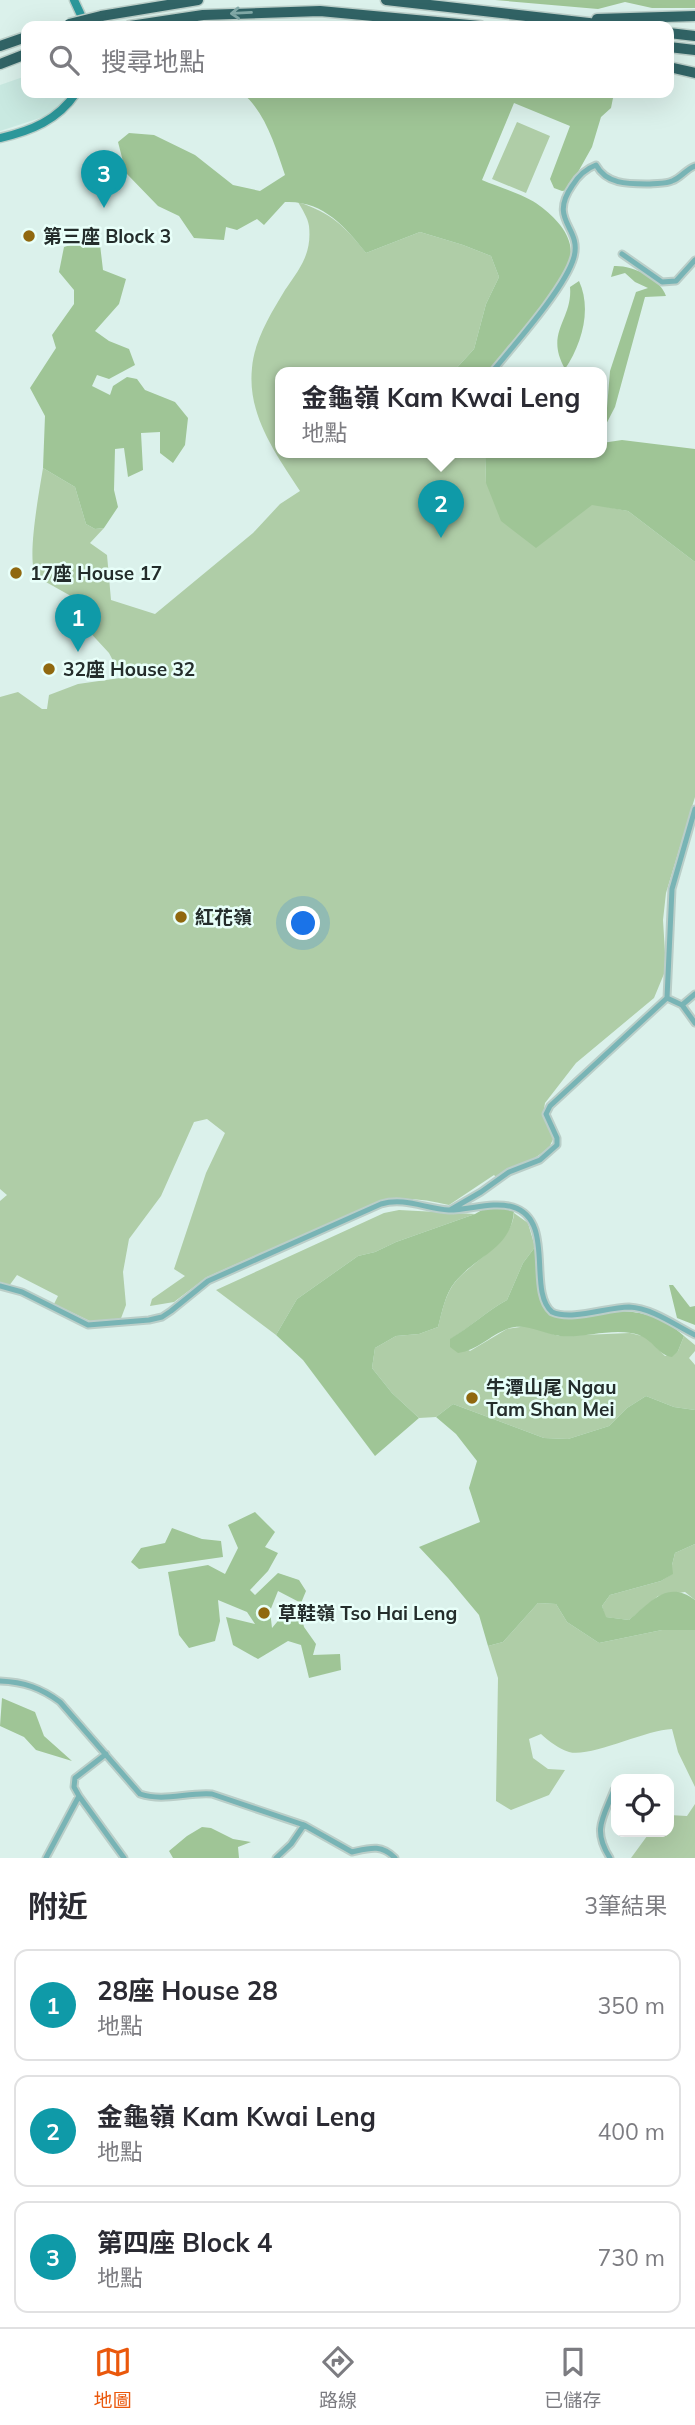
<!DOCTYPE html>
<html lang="zh-TW">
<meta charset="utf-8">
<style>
:root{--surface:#fff;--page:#f2f2f3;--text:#2b2b33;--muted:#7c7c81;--line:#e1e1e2;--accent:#ea580c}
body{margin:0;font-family:Mulish,"Noto Sans TC",sans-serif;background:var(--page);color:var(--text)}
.controls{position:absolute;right:21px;bottom:21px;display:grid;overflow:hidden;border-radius:14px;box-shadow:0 7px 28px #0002}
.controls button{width:63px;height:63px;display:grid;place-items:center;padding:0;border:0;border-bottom:2px solid var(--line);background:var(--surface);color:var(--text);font:35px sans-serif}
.you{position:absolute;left:304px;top:924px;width:24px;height:24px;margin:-18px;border:5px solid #fff;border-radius:50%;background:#1a73e8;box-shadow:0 0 0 10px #1a73e833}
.badge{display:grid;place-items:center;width:46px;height:46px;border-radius:50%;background:var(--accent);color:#fff;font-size:23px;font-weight:700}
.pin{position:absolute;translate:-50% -58px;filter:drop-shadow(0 2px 4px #0008)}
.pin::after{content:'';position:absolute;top:37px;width:24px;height:21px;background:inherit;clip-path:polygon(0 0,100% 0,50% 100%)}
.popup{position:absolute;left:275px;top:367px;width:332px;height:91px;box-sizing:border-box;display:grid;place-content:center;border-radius:14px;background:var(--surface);filter:drop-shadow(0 2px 5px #0005);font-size:23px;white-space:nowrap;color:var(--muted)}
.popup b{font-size:26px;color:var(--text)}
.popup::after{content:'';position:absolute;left:50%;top:100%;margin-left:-14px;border:14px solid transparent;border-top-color:var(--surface)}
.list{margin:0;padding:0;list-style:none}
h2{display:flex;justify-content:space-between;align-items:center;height:91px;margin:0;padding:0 28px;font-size:30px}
h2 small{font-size:23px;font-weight:400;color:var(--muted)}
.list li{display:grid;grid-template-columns:46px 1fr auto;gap:21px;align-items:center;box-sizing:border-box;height:112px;margin:0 14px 14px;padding:0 14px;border:2px solid var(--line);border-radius:14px}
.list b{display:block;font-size:26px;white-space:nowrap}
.list p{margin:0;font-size:23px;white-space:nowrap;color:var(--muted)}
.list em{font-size:23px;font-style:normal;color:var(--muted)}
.icon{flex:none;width:38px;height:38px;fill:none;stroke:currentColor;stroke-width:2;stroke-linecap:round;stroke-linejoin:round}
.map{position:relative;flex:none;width:695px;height:1858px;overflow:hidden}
.search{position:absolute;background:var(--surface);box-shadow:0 7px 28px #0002;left:21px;right:21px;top:21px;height:77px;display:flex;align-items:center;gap:18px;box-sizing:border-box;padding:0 24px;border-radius:14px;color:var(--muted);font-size:26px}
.sheet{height:469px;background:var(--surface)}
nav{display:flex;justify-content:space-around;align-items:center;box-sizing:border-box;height:98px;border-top:2px solid var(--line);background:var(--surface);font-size:19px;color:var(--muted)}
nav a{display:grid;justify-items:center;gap:4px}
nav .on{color:var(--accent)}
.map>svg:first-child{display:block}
</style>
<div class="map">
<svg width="695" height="1858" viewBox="0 0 695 1858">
<rect width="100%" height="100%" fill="#dbf1eb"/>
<path fill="#c9e9e1" d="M26,76V93H66L64,103L43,117L0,131V85Z"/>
<path fill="#afcda7" d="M517,122L550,136L526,193L492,179Z
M298,202C331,213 345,226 366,253L420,232L463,245L491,256L499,277L486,304L474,349L453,372H280V452H485L486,483L628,511L695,562V797L666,893L663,920L666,969L654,998L576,1063L545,1103L543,1115L554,1137L549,1148L501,1182L494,1175L449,1205C418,1198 400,1196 370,1205L207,1277L174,1302L150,1306L152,1299L185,1276L174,1269L206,1173L225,1133L207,1119L194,1122L161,1196L129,1239L123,1272L126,1305L120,1321L92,1322L54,1304L58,1296L17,1275L9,1286L0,1283V1201L7,1195L0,1189V697L18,692L42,709H47L49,695L78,684L120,678L121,676L109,653L85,627L78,600L37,577C25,564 40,488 43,468L75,487L86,524L95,529L104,528L90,543L107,555L111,600L155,614L253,533L280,504L300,491C276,454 247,415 252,368C254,341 271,313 285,290C300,268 312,254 309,226C308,218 302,209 298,202Z
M399,1210L475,1214L396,1242L375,1252L358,1256L297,1299L276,1335L216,1290L384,1213Z
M514,1213L528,1223L535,1247L523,1263L507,1300C487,1311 470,1327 451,1339L470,1351L507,1329L527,1326L559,1336L630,1333L646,1337L665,1356L678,1351L684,1336L695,1345V1351L689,1358L695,1365V1410L674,1407L646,1396L627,1408L609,1426L568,1439L544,1438L453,1404L436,1417L419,1418L392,1393L372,1368L375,1348L396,1336L419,1334L438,1327C442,1312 445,1294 456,1281C472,1262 513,1241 514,1213Z
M695,1544V1600L685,1592L658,1596L629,1620L605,1617L602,1606L610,1595L661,1581L672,1574V1565L675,1553Z
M538,1603L556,1604L567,1622L599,1643L662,1630H695V1787L678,1752L672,1729C645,1730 590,1758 569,1752C558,1748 550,1742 541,1734L529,1739L533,1758L548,1769L565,1770L549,1795L511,1810L496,1801L498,1678L488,1646L503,1642Z
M695,1804V1858H631L650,1832H669V1815L687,1816Z"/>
<path fill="#9fc596" d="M495,0H695V8H652L625,2L598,9Z
M242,93H614L611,108L601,117L592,147L568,190L562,191L554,188L550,179L570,126L514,103L482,180C500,188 525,194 540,206C556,218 575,237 570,259C564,290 510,346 490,372H453L474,349L486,304L499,277L491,256L463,245L420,232L366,253C345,226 322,200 285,202L264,225L257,219L237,230L226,227L224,240L194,238L179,216L158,206L126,173L118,142L129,133L154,135L195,155L233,185L260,191L285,175C276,148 265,111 242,93Z
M99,236L103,270L126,279L119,304L95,331L109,341L129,349L135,365L109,379L97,375L92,386L110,395L113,386L127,377L137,379L145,390L175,402L188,418L185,445L173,463L160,453V432L141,433L143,470L128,477L124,448L115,449L114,490L118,507L104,528L95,529L86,524L75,487L43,468L45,416L30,388L56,348L52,335L74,304V290L59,272L64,247Z
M614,266C632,265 660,278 666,296L645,297L615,407L602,432L607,408L610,371L636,292L648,288L635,282L625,273L611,277Z
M579,281C592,309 582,344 565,369C544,332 573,320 570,287Z
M622,440L695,449V562L628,511L592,505L536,548L501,521L486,483L485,452H602V443Z
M494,1203H514C516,1248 479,1253 455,1282C445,1294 442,1312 438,1327L419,1334L396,1336L375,1348L372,1368L392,1393L419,1418L375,1456L303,1360L276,1335L297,1299L358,1256L375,1252L396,1242L475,1214Z
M535,1247L542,1303L561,1317C608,1312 645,1301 684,1336L678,1351L672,1357C656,1355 653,1336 631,1333C608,1329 583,1338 560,1336C542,1334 526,1322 507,1329C489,1336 478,1350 458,1353L450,1347V1339C470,1327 487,1311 507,1300L523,1263Z
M669,1285H673L690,1307L695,1306V1325L677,1318Z
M646,1396L674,1407L695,1410V1544L675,1553L672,1565L673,1574L661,1581L610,1595L602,1606L606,1617L629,1620C650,1603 667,1579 695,1600V1630H662L599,1643L567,1622L556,1604L538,1603L503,1642L488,1646L479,1615L448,1578L419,1547L480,1522L469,1488L477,1461L456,1434L436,1417L453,1404L544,1438L568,1439L609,1426L627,1408Z
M255,1512L275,1532L265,1547L278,1553L268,1571L250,1590L255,1595L278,1573L299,1580L306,1591L301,1603L278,1591L270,1611L272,1628L288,1609L300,1610L304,1627L316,1644L313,1655L340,1654L341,1670L309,1678L301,1645L288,1641L258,1659L233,1645L226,1617L255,1624L247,1612L218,1600L220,1621L215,1641L189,1648L179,1635L168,1572L208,1565L225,1574L238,1548L228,1525Z
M172,1528L202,1539L221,1541L223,1557L139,1569L131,1562L141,1548L165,1543Z
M2,1698L35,1712L44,1736L72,1761L36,1750L24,1737L0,1726Z
M202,1827L211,1828L233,1839L251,1842L238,1847L239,1858H173L169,1851L187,1836Z"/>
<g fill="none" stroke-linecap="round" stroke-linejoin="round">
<defs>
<path id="street" d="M622,254L662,282L676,281L695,260
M492,372C514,345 566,287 574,257C582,227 548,221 572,186C578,176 585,169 596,165C607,185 629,184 650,184C657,183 666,184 672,181C681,178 686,169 695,166
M667,998L682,1005L695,1023
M682,1005L695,994
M450,1210L481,1192L509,1172L540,1160L557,1145V1138L546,1114L550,1106L667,998L672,889L695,809
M0,1286L22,1292L88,1325L149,1320L162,1317L171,1311L208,1281L381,1204C405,1197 426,1209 449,1210C470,1210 493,1201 513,1207C556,1220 527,1291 552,1312C572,1321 607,1307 629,1307C652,1308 675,1325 695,1335
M0,1681C24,1682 41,1688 60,1702L140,1794C164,1802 187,1792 212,1794L304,1825L352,1852C370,1848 381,1844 395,1858
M79,1796L124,1858
M46,1858L79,1796L74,1787L75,1778L106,1754
M276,1858L291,1844L304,1825
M610,1858C592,1830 603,1818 614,1790"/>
<path id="secondary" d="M74,0L86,26
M0,138C31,131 58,120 76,93"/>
<path id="highway" d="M386,0L615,26
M101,16L198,0
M597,19L695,16
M130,26L203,15L320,11L480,26
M669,33L695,36
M0,46L26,37
M669,47L695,50
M0,64L26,54
M669,67L695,73"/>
</defs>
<use href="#street" stroke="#bacec8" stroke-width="9"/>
<use href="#secondary" stroke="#bacec8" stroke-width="11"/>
<use href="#highway" stroke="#bacec8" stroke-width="13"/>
<use href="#street" stroke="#78b4b5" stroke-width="5"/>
<use href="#secondary" stroke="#2c979a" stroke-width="8"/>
<use href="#highway" stroke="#316466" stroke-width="10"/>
<defs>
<path id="highway-bridge" d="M69,24L101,16"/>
</defs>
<use href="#highway-bridge" stroke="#bacec8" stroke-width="13" stroke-linecap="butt"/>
<use href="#highway-bridge" stroke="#316466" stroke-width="10"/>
</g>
<defs><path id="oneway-shaft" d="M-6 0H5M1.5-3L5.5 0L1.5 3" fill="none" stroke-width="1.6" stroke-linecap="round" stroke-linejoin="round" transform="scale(1.75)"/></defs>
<use stroke="#83aaa8" href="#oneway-shaft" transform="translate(241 13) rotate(177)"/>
<g fill="#90680f" stroke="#e8fff9" stroke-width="2.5">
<circle cx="29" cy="236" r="7"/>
<circle cx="16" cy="573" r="7"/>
<circle cx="49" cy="669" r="7"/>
<circle cx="181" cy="917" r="7"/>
<circle cx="472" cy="1398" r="7"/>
<circle cx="264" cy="1613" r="7"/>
</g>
<g text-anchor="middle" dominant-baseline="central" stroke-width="5" stroke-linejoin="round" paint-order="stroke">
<g font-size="19" font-weight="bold" fill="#242d2b" stroke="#e8fff9" text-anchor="start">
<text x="43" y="236">第三座 Block 3</text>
<text x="30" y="573">17座 House 17</text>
<text x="63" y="669">32座 House 32</text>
<text x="195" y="917">紅花嶺</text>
<text x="486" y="1387">牛潭山尾 Ngau<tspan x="486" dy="22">Tam Shan Mei</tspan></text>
<text x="278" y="1613">草鞋嶺 Tso Hai Leng</text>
</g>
</g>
</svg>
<div class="controls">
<button><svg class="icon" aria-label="locate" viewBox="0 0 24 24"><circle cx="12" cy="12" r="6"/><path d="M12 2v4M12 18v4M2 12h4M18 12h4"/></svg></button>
</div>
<div class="you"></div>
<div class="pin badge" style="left:78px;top:652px;background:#0f9aa8">1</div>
<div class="pin badge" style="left:441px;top:538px;background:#0f9aa8">2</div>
<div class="popup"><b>金龜嶺 Kam Kwai Leng</b>地點</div>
<div class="pin badge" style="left:104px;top:208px;background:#0f9aa8">3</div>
<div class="search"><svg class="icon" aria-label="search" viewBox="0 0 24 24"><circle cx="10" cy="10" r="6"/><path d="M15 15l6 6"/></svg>搜尋地點</div>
</div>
<section class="sheet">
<h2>附近<small>3筆結果</small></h2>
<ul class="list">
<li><span class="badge" style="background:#0f9aa8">1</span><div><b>28座 House 28</b><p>地點</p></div><em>350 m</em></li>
<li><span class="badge" style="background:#0f9aa8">2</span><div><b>金龜嶺 Kam Kwai Leng</b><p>地點</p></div><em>400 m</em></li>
<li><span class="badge" style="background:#0f9aa8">3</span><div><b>第四座 Block 4</b><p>地點</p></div><em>730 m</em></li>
</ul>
</section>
<nav>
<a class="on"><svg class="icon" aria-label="map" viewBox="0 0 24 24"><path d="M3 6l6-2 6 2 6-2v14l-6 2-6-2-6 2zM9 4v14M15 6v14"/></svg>地圖</a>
<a><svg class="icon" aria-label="directions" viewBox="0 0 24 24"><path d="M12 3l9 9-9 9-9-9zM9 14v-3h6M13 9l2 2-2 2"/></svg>路線</a>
<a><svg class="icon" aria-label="saved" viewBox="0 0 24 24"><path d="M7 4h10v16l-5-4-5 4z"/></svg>已儲存</a>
</nav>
